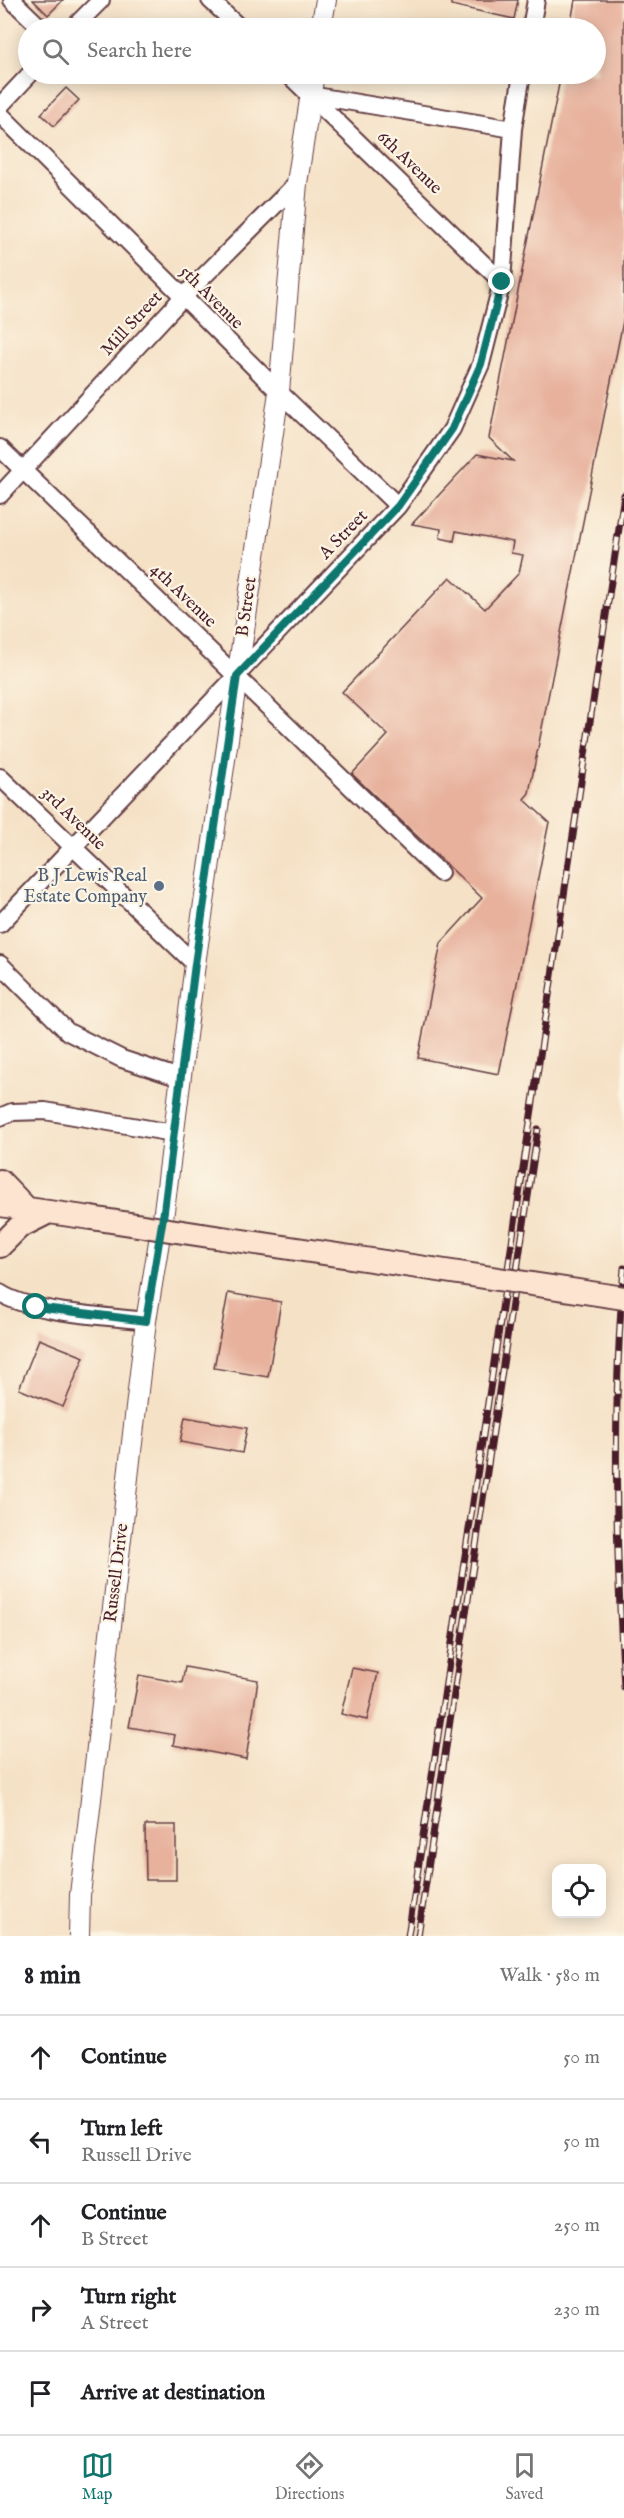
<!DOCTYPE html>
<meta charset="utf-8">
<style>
:root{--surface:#fff;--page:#f2f2f2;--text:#202124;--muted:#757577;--line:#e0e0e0;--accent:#0f766e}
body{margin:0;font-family:"IM FELL English",serif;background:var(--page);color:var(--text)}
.controls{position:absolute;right:18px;bottom:18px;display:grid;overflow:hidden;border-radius:12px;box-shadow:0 3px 15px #0003}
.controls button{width:54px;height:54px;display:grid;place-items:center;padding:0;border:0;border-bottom:2px solid var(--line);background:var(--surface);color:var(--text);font:30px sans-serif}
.stop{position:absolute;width:18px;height:18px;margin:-14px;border:4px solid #0f766e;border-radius:50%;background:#fff}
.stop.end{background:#0f766e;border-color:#fff;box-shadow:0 2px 6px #0008}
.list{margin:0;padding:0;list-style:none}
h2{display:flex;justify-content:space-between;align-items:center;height:78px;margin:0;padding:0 24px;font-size:26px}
h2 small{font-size:20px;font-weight:400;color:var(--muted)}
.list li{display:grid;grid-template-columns:39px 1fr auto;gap:18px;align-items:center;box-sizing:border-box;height:84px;padding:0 24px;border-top:2px solid var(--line)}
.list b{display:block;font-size:22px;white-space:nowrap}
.list p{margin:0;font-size:20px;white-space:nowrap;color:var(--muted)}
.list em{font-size:20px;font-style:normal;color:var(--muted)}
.icon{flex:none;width:33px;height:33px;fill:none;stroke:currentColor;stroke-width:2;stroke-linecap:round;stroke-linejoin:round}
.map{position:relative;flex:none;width:624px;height:1936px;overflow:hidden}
.search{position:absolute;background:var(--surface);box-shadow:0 3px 15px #0003;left:18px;right:18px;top:18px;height:66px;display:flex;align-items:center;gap:15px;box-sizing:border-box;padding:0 21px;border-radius:33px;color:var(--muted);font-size:22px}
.sheet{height:498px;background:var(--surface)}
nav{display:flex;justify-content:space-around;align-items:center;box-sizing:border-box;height:84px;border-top:2px solid var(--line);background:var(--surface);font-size:16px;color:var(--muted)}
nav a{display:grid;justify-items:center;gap:3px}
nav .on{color:var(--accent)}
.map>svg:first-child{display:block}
</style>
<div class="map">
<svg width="624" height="1936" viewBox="0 0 624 1936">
<rect width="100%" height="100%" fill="#fcf5e5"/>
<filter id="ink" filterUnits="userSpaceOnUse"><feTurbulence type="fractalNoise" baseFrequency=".0167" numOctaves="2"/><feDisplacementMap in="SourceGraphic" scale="12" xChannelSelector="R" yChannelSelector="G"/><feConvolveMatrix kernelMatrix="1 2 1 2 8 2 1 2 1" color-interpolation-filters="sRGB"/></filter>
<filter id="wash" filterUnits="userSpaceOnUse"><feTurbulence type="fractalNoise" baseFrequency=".008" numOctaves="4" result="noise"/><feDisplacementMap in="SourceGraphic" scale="24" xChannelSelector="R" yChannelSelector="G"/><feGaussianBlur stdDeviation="1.35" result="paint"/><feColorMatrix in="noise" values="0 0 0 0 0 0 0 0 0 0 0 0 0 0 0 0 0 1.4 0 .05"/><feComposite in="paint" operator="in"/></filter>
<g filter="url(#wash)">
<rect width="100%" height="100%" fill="#f5e1c6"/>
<g id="blocks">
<path fill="#e7b19c" d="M33,0H63L48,15Z
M451,0H518L514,19L451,5Z
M575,0H624V316L529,793L524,799L549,822L499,1074L418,1058L441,943L482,898L352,774L388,735L342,692L450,577L485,609L519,573L523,555L511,553L513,542L456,531L454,541L440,538L441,529L412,524L477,454L513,461L489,438L561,74H596V28H570Z
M66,88L79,100L54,126L41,114Z
M228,1293L281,1302L268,1377L214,1368Z
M39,1339L84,1357L63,1407L19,1389Z
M185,1417L247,1428L242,1453L180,1442Z
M185,1667L258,1680L246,1759L173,1745L175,1735L129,1727L139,1675L182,1683Z
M352,1668L378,1673L367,1720L341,1714Z
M145,1825H176V1880H146Z"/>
</g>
</g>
<g filter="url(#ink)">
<use href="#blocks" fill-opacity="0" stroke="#643c42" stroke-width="1.5"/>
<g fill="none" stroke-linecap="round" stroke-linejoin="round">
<defs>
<path id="minor" d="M12,0L41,28
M210,0L240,28
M73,28L101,0
M531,28L536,0
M288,74L502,282
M310,95L513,129
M0,106L30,74
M0,114L279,392L398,506
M0,448L440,873
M0,495L183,297L297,183
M0,777L195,964
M0,924L398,506L452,429L481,364L502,282L513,129L522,74
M0,964L68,1032L122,1059L180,1078
M0,1117L12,1112L45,1111L173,1133
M0,1293C30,1313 108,1316 146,1321"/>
<path id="tertiary" d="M321,28L326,0
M79,1936L80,1895L146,1321L164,1211L195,964L279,392L297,183L314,74"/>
<path id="secondary" d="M0,1181L27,1209
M0,1205L91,1218
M222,1238L432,1269
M0,1246L19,1227L49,1212"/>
</defs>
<use href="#minor" stroke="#643c42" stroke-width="20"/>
<use href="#tertiary" stroke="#643c42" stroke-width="22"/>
<use href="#secondary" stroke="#643c42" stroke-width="26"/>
<use href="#minor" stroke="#fff" stroke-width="16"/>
<use href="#tertiary" stroke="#fff" stroke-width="20"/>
<use href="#secondary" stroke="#fde4d1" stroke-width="22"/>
<defs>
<path id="rail" d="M624,1268C612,1407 616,1548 624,1687
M408,1936L624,495
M418,1936L538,1129"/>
</defs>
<use href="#rail" stroke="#4a1f2b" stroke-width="7"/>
<use href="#rail" stroke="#fcf5e5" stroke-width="4.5" stroke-dasharray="14" stroke-linecap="butt"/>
<defs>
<path id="secondary-bridge" d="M91,1218L222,1238
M432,1269L624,1298"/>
</defs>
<use href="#secondary-bridge" stroke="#643c42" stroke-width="26" stroke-linecap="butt"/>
<use href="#secondary-bridge" stroke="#fde4d1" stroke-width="22"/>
</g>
</g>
<g fill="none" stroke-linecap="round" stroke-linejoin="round" filter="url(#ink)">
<path stroke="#0f766e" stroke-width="8" d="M36,1307L146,1321L164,1211L195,964L237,676L398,506L452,429L481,364L502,282"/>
</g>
<circle fill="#5c6f8a" stroke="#fcf5e5" stroke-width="2" cx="159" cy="886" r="6"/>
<g text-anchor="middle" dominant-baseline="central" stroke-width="4.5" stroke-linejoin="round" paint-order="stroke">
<g font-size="18" fill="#4a1f2b" stroke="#fcf5e5">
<text transform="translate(409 163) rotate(44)">6th Avenue</text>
<text transform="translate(211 298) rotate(45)">5th Avenue</text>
<text transform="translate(132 324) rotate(-47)">Mill Street</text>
<text transform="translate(344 535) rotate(-46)">A Street</text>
<text transform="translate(183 596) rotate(44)">4th Avenue</text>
<text transform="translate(247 607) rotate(-82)">B Street</text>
<text transform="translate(73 819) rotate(44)">3rd Avenue</text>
<text transform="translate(117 1573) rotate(-83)">Russell Drive</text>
</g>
<g font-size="18" fill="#4e5e75" stroke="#fcf5e5" text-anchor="end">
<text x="147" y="876">B J Lewis Real<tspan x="147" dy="21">Estate Company</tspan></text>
</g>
</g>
</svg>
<div class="controls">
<button><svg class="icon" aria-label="locate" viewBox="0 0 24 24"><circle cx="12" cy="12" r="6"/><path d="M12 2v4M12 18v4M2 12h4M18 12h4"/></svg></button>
</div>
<div class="stop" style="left:36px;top:1307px"></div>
<div class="stop end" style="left:502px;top:282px"></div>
<div class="search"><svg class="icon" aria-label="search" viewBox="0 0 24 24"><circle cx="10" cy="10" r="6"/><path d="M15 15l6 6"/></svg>Search here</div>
</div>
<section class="sheet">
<h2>8 min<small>Walk · 580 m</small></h2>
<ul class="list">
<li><svg class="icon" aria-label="ahead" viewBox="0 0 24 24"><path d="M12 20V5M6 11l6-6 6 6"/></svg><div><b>Continue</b></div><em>50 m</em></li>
<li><svg class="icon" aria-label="left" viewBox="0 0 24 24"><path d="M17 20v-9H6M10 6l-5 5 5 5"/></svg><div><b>Turn left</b><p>Russell Drive</p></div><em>50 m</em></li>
<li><svg class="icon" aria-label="ahead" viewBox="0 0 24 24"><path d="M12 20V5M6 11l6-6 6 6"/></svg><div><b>Continue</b><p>B Street</p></div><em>250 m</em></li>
<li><svg class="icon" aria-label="right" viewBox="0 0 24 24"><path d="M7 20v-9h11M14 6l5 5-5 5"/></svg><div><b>Turn right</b><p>A Street</p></div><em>230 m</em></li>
<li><svg class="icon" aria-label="arrive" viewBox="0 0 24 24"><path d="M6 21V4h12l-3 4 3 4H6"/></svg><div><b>Arrive at destination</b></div></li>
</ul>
</section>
<nav>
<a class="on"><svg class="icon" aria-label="map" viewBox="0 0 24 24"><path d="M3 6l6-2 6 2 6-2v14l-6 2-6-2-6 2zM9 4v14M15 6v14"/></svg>Map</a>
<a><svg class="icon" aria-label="directions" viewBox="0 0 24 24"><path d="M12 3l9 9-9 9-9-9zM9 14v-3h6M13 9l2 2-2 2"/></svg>Directions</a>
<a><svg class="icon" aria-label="saved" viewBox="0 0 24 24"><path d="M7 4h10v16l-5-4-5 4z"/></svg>Saved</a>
</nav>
